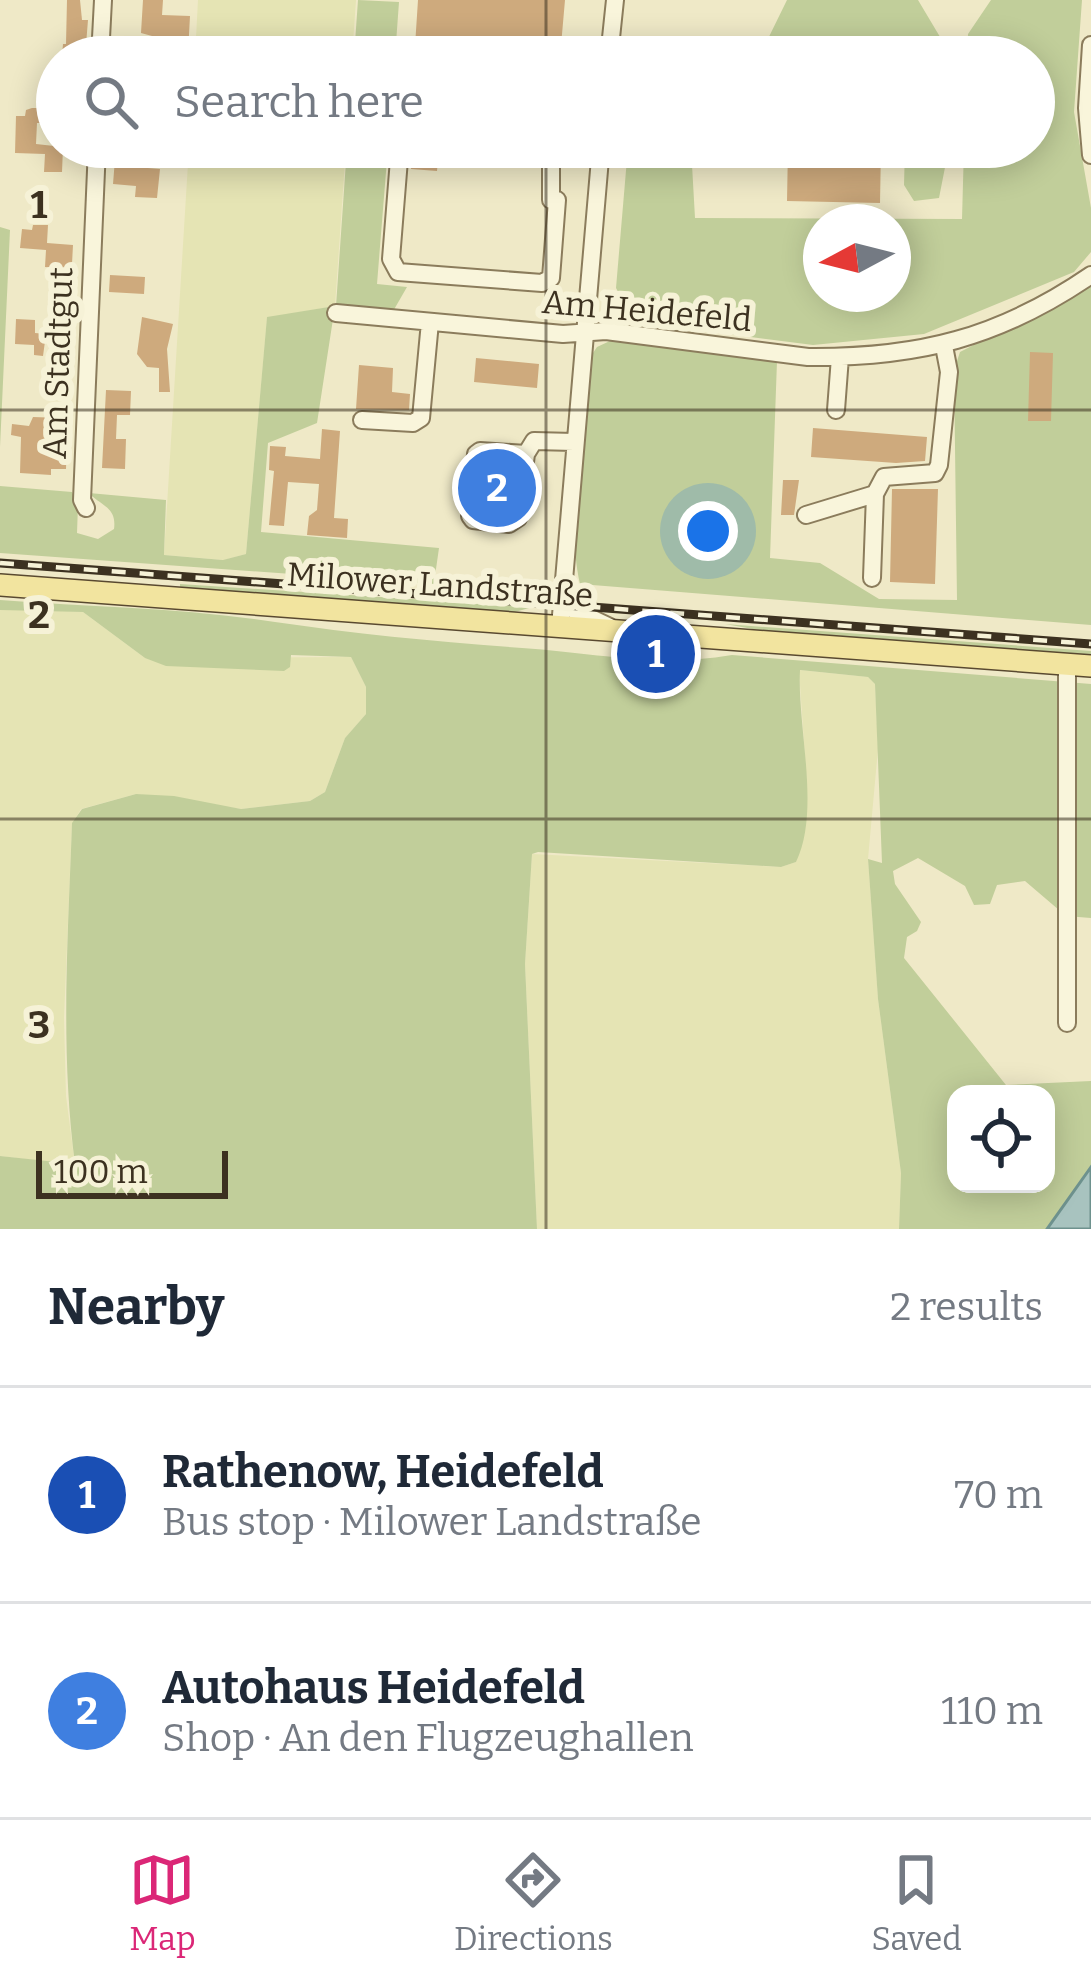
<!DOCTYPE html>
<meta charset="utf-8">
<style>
:root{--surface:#fff;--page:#f6f6f7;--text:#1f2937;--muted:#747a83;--line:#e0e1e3;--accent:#db2777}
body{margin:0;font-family:Bitter,serif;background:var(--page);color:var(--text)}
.controls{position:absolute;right:36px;bottom:36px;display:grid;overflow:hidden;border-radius:24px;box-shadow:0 6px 30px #0003}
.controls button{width:108px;height:108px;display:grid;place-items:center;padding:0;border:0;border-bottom:3px solid var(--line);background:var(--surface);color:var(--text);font:60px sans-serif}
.compass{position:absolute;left:803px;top:204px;width:108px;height:108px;border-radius:50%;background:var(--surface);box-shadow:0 6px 30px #0003;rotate:263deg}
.scale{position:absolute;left:36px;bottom:30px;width:192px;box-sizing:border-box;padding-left:12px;border:6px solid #3c3120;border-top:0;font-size:33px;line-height:42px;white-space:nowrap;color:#3c3120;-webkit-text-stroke:9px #f6f2d7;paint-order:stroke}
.you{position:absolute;left:708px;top:531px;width:42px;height:42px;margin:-30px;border:9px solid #fff;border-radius:50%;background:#1a73e8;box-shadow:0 0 0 18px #1a73e833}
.badge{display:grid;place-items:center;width:78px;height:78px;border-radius:50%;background:var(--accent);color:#fff;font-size:39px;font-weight:700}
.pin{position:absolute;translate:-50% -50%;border:6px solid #fff;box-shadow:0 3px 12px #0006}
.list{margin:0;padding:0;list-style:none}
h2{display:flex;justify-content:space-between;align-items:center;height:156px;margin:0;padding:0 48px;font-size:51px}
h2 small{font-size:39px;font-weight:400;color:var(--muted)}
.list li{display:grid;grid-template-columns:78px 1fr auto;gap:36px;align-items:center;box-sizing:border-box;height:216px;padding:0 48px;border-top:3px solid var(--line)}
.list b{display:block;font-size:45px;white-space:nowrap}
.list p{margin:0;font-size:39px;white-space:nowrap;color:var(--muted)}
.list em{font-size:39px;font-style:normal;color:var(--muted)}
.icon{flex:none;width:66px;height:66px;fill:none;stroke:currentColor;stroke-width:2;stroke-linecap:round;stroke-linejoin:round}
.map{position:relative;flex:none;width:1091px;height:1229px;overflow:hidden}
.search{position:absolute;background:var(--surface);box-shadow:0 6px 30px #0003;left:36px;right:36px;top:36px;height:132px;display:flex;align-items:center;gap:30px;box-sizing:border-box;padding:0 42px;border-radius:66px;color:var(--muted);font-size:45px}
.sheet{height:588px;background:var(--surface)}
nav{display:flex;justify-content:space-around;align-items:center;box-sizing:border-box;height:168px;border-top:3px solid var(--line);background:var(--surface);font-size:33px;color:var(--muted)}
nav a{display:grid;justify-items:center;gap:6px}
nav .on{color:var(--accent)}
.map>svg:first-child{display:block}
</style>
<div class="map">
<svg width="1091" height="1229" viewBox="0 0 1091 1229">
<rect width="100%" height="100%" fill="#efe9c7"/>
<path fill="#e5e4b4" d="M198,0H356L352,57H195Z
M189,147H346L335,306L267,318L246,554L224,560L164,555Z
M20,608L83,612L145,658L351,657L366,687V714L345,738L325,792L310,801L241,809L136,794L81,809L72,824L64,1018L66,1096L75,1165L0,1156V610Z
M799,670L868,677L875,684L878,749L868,859L878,999L901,1173L899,1229H537L525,964L532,854L781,867L796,862L807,786Z"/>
<path fill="#c1ce9a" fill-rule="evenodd" d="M358,0L399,2L395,57H354Z
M787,0H918L952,57H852L788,50L780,57H751L761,53Z
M991,0H1082L1074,112L1091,208V252L1074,272L924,334L813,345L635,322L616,288L628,147H691L695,218L962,219L964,147H1034V57H967L968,34ZM821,222H893V294H821Z
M347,147H388L377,284L407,287L392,313L336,306Z
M905,147H949L939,198L914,201L904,185Z
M0,227L10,230L0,447Z
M1091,285V625L580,584C565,518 583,427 589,359L597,347L612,340L777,361L770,558L820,563L879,599L957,600L954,370L960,352Z
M335,306L317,423L268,443L261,532L439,548L435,576L542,584L541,592L0,553V486L72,492L78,505L77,533L98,539L114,529C117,507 101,506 89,493L166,500L164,555L223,560L246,554L267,317Z
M180,584L533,607L511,613L180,591Z
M0,600C91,607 185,608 275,622C357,634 439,642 522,648C598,653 654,668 732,655L1091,684V918L1066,916L1025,881L997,885L990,904L974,905L965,886L918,858L893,871L895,884L921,922L917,931L907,937L904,958L1006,1085L1091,1081V1167L1047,1229H899L901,1173L878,999L868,859L882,863L875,684L868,677L800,670C797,727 821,810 796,862L781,867L538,852L532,854L525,964L537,1229H0V1156L75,1164C60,1050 68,938 72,823L82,809L136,794L174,796L241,809L310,801L325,792L345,738L366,714V687L351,657L291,655L290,667L284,671L166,666L145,658L83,612L0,610ZM956,1094H1046V1184H956Z
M725,624L1091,651V658L776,633Z"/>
<path fill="#a8c3bf" stroke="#6e928e" stroke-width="3" d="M1091,1167V1229H1047Z"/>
<path fill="#ceaa7d" d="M67,0H80L82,20H88L85,57H62L63,44H66Z
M143,0H163L162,15L190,16L188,53H176V43L152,41V36L141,33Z
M418,0H565L560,57L415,46Z
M32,108H46L45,123H37L36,144L63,147L62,172H44L45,154L15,153L16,116H25L26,110Z
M413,147H439L437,171L411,169Z
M788,147H881L880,203L787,201Z
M115,159L131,160V166L136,167L160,169L157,198L135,197L136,186L113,184Z
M33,225H48L47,243L73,245L71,283H75L74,301L54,300L56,268L45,267L46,250L20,248L22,229L32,230Z
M110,275L145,277L144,294L109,292Z
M142,317L173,324L167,349L170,392H159V368L147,367L137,354Z
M16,319L35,320V333L46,334L43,356L34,355V345L15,344Z
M1030,352L1053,353L1051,421H1028Z
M476,358L539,364L537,388L474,382Z
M359,365L393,368L392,392L410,394L409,410L356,409Z
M106,390L131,391L130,415H117L116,439H126L125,469L102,468Z
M33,417L62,418V424H72V435H67L66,469H51V475L20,473L21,437L11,435L12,424L29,426Z
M813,428L927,437L925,461L896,463L811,457Z
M322,429L340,431L334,518L348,519L347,538L307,535L309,516L317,510L319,484L288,482L284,526L269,525L274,471L269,470L270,446L286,447L285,456L320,459Z
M488,464L512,466L506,511L484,508Z
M783,480H799L794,515H781Z
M892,489H938L935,584L890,582Z"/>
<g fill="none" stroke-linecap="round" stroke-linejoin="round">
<defs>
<path id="minor" d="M1091,45L1087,108L1091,155
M100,57L103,0
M609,57L615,0
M400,147L391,259L398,272L542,283L551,278L557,200
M490,147L492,150L547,156L551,160V200
M336,313L563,334L606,331L808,357C918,358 999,338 1091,275
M836,410L840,357
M362,420L413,423L421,418L430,322
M526,454L480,451L476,454L470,516L473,520L509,524L518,518L526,454L534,441L574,442
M86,508L82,500L97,147
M806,515L875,494
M872,578L875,494L884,477L935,473L939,465L949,372L944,346
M561,604L610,627
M560,627L601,147
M1067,665V1023"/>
<path id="major" d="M0,585L1091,666"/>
</defs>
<use href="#minor" stroke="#8b7c5c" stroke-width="20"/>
<use href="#major" stroke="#594930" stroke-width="24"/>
<use href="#minor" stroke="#f9f5db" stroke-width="16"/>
<use href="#major" stroke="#f2e49f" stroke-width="21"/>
<defs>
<path id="rail" d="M0,563L1091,644"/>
</defs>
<use href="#rail" stroke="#3c3120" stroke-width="9"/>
<use href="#rail" stroke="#f6f2d7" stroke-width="4.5" stroke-dasharray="14" stroke-linecap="butt"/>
</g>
<path fill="none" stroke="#3c3120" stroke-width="3" stroke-opacity="0.55" d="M546,0V57M546,147V1229M0,410H1091M0,819H1091"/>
<g text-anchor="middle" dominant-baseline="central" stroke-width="12" stroke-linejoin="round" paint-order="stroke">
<g font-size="33" fill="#3c3120" stroke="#f6f2d7">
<text transform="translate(647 311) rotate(5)">Am Heidefeld</text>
<text transform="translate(58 363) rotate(-88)">Am Stadtgut</text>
<text transform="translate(440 585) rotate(4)">Milower Landstraße</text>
</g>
</g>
<g font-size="39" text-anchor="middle" font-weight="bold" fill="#3c3120" stroke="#f6f2d7" stroke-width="12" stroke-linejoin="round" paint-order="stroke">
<text x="39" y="218">1</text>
<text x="39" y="628">2</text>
<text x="39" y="1038">3</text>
</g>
</svg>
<div class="controls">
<button><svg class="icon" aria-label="locate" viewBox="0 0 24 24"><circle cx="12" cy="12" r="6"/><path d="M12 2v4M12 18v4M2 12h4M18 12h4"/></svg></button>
</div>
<svg class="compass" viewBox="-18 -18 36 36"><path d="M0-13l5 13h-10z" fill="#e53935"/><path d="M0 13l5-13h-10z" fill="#747a83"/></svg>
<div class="scale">100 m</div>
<div class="you"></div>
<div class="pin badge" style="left:656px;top:654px;background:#1a4fb4">1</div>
<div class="pin badge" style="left:497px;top:488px;background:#3f7fe0">2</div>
<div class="search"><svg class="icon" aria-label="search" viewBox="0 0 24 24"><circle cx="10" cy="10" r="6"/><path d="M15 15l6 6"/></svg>Search here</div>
</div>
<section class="sheet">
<h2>Nearby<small>2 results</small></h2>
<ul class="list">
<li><span class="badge" style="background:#1a4fb4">1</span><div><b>Rathenow, Heidefeld</b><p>Bus stop · Milower Landstraße</p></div><em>70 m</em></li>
<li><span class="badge" style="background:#3f7fe0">2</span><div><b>Autohaus Heidefeld</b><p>Shop · An den Flugzeughallen</p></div><em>110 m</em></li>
</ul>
</section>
<nav>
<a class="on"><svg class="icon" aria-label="map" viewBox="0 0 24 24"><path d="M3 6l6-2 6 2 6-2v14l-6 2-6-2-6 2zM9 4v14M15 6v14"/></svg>Map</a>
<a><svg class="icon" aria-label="directions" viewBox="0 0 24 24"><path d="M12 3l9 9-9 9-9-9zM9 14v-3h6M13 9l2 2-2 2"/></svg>Directions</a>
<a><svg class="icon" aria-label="saved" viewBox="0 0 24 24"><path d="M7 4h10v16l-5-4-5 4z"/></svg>Saved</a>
</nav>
